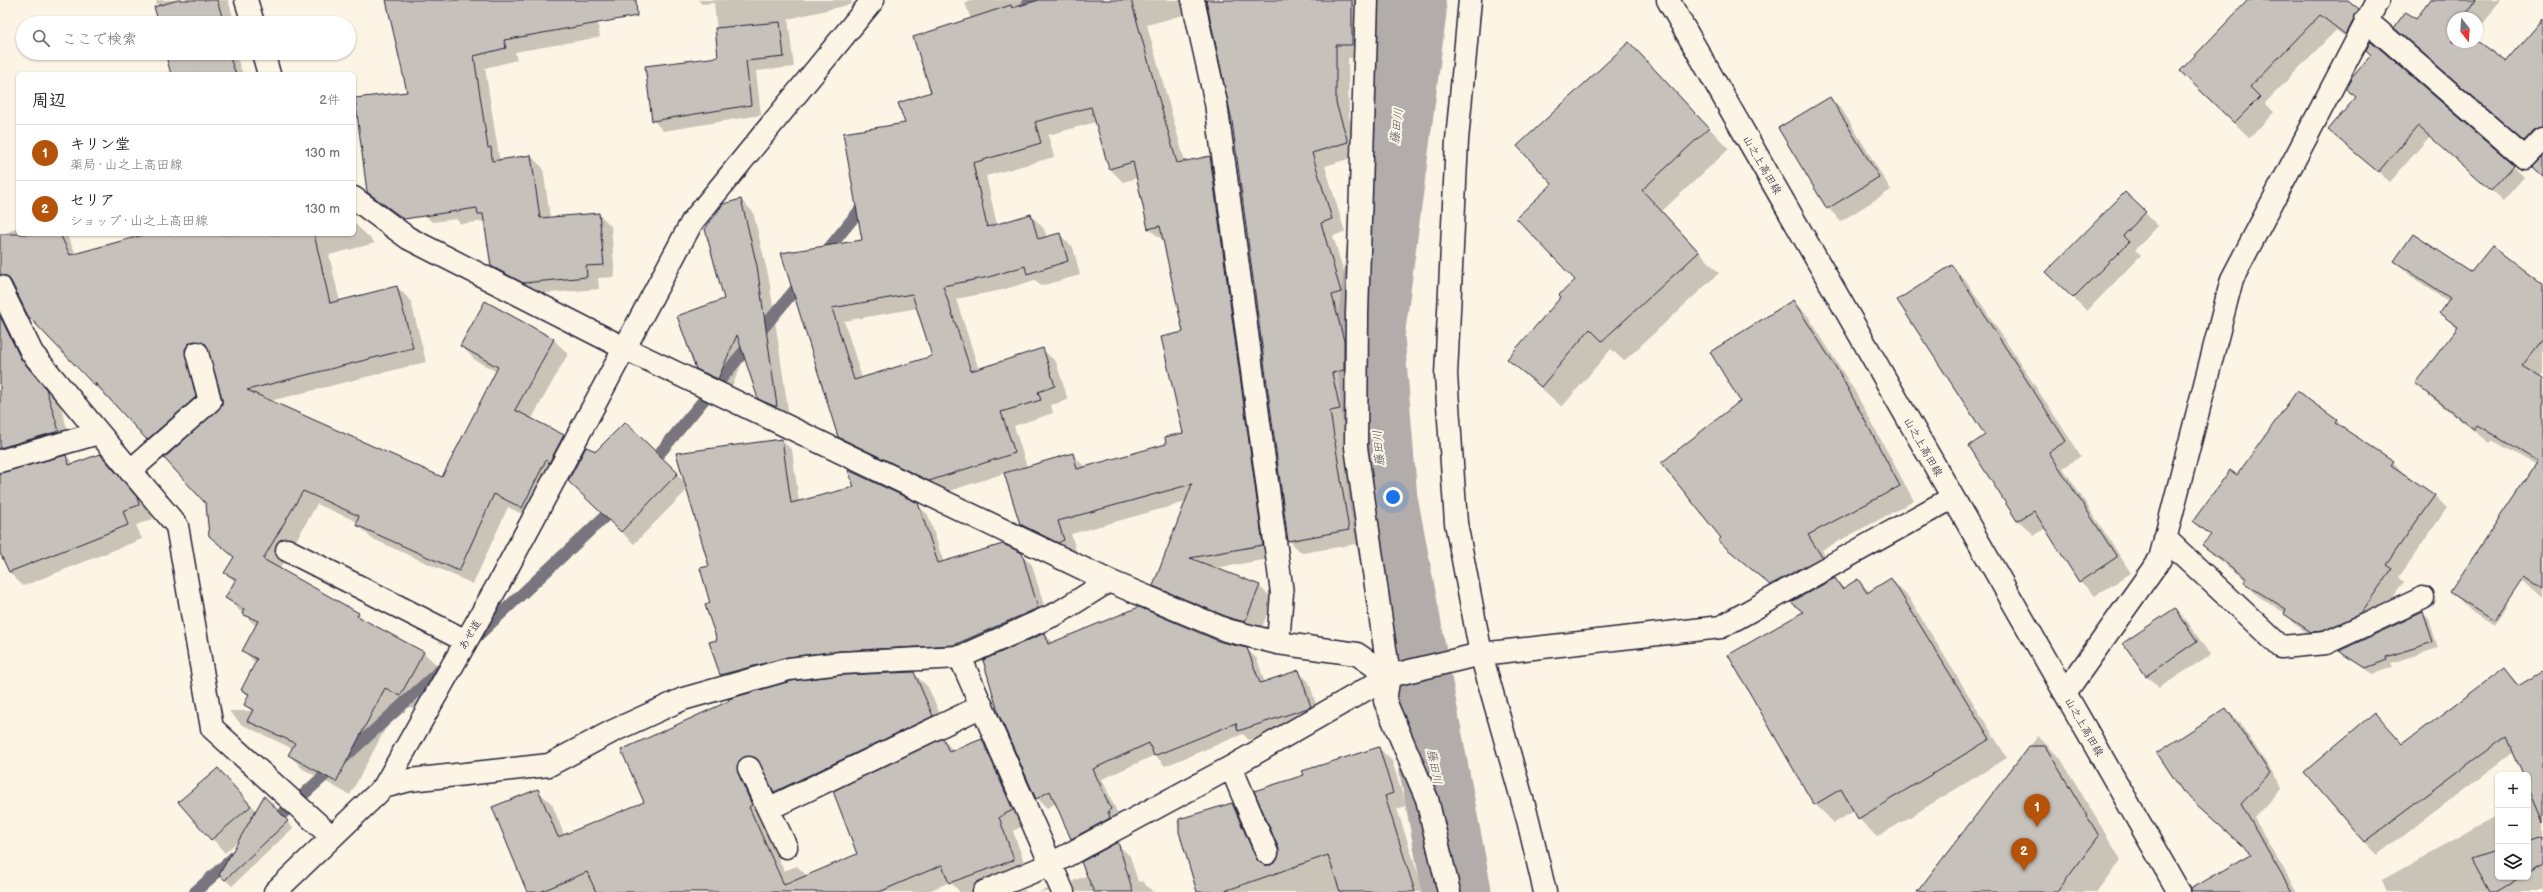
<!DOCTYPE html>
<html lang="ja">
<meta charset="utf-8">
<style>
:root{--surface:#fff;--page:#f2f2f2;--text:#202124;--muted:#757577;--line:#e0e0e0;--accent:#b45309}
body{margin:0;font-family:"Balsamiq Sans","Klee One",sans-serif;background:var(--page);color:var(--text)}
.controls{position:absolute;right:12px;bottom:12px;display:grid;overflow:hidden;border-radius:6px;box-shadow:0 1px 3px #0004}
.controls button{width:36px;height:36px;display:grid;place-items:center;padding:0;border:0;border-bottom:1px solid var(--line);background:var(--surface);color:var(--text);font:20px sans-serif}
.compass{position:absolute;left:2447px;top:12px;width:36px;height:36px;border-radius:50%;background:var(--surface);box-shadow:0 1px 3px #0004;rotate:163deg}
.you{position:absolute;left:1393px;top:497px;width:14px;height:14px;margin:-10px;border:3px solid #fff;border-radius:50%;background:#1a73e8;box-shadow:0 0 0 6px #1a73e833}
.badge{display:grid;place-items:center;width:26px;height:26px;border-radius:50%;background:var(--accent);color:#fff;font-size:13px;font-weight:700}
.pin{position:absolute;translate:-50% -33px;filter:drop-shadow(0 1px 2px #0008)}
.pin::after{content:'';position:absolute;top:21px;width:14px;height:12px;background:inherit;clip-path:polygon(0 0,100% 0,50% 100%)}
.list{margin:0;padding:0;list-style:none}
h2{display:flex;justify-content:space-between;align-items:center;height:52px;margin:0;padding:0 16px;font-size:17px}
h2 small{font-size:13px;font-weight:400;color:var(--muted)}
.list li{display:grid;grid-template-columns:26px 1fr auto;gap:12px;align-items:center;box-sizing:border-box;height:56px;padding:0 16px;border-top:1px solid var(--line)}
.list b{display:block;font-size:15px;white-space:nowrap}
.list p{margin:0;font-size:13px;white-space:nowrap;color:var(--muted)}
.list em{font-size:13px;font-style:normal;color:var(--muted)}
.icon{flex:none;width:22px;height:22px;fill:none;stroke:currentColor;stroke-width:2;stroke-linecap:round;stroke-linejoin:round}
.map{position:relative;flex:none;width:2543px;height:892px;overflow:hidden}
.search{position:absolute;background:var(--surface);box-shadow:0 1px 3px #0004;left:16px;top:16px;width:340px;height:44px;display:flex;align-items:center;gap:10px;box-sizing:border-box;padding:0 14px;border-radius:22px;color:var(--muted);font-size:15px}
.panel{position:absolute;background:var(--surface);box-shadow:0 1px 3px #0004;left:16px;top:72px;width:340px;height:164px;border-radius:6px}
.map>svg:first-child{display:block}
</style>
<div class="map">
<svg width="2543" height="892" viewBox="0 0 2543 892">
<rect width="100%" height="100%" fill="#fcf5e5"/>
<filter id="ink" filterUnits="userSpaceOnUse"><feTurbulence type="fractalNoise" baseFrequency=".025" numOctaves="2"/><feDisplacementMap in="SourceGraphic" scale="8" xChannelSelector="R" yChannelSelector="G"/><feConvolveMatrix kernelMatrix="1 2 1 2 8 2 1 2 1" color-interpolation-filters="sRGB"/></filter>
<g filter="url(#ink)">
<path fill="#0003" fill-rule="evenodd" d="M156,0H228L235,23H160Z
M387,0H594L600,37L515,52L517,60L485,68L499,157L502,160L531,156L543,168L550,218L599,214L611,226L615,277L598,278L599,289L536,294L504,278L492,266L485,221L461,224L456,219L432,222L420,210L409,93Z
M698,0H851L852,4L788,19L794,67L756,71L761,115L663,131L653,120L720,58L714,3L702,4Z
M970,0H1365V58H1348L1349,117L1361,155L1325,166L1345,232L1333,236L1354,306L1344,308L1357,355V383L1345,387L1353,422L1343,424L1362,543L1302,553L1288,540L1233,121L1207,1L1197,4L1194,12L1147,25L1185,162L1210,157L1223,170L1276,558L1215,568L1259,586L1273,599L1259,635L1167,599L1154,586L1186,502L1071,534L1077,554L1034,537L1021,524L1005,473L943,493L853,450L839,437L782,253L863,241L906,123L932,92L971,19L965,3ZM1096,122L1109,168L1123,182L1137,178L1149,229L1165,242L1185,332L1184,434L1167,444L1086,468L1072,454L1027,467L1014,426L1053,413L1051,405L1068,400L1056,362L1042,349L979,370L956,299L1002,290L1035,280L1041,286L1080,275L1073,247L1059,234L1047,238L1044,229L1031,215L997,225L986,176L1054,157L1048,135ZM918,308L933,356L862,378L844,321Z
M2250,0H2346L2374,25L2361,49L2336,30L2265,103L2274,112L2250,138L2196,87Z
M2431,0H2500L2477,33V18H2453V42L2506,64L2543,21V150L2539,154L2395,28L2416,21Z
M1629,43L1729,149L1662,211L1719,273L1624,361L1611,349L1562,407L1509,359L1576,280L1554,184Z
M168,53H245L236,56L243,74H174Z
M2347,88L2513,166L2524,177L2503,201L2430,136L2390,182L2330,130L2356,98Z
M1830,98L1843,111L1891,190L1841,221L1828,208Z
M2125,193L2158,226L2135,250L2141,255L2087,311L2060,285Z
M741,200L753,212L769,279L789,417L772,411L759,398L745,356L730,391L709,381L696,368L725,300Z
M354,223L375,243L329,255L340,302L397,287L411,301L426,362L270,401L442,479L497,372L475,360L462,346L485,303L554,340L568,354L531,420L563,436L577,450L536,521L508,507L473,584L371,538L357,524L358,522L317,504L279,570L358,614L367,622L424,653L438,666L414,709L400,701L350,795L303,769L289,755L293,749L241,724L229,711H251L246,705L249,697L243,690L256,664L243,650L256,626L226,598L235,582L226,573L234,558L210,536L223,398L210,355L208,354L209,411L161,453L29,316L15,288L3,294L2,307L34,374L60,404L72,445L10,463L2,474L66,456L74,464L100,455L150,512L153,519L136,525L142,539L23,586L9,572L0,550V236L18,227V234H66L76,254L151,234H354Z
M2396,261L2543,286V374L2540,378L2543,380V469L2492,440L2489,443L2432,398L2416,383L2458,329L2441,312L2449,302L2411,276Z
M1952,266L1967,282L2081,456L2063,468L2131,573L2095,596L2080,581L2046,528L2034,535L2018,520Z
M1793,301L1808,316L1854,390L1914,501L1822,550L1835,572L1786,599L1720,541L1722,538L1742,401Z
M2336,420L2349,433L2393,462L2405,475L2435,496L2447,508L2399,577L2404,582L2372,626L2325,644L2297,626L2285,613L2258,596L2245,583L2247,581L2216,558L2204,545L2211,536L2195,521L2237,477Z
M781,440L792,450L799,502L917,504L928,515L944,563L1021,554L1032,565L1048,619L965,655L732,686L721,675L710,643L718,640L711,604L710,566L688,489L634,544L582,494L596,453L677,474L686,483Z
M2543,550V598L2516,573Z
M2491,577L2508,604L2494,626L2470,610L2451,591Z
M1835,579L1844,588L1858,580L1870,592L1891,579L1909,598L2007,758L1877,837L1859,819L1854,811L1834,823L1815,804L1803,613L1793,603Z
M2175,609L2188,622L2210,655L2159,688L2146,675Z
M2423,613L2429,619L2438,648L2391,663L2393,667L2373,674L2341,651Z
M1045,634L1053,643L1221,642L1247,649L1257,659L1265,683L1299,672L1309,682L1320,717L1249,740L1243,734L1165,766L1155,755L1102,779L1120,819L1082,849L1072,839L1056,803L1047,808L1037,798Z
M2504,669L2520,686L2543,672V892H2387L2382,880L2498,815V877H2528V799L2533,796L2528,784V775H2524L2514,752L2377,855L2364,842L2375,713L2404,744Z
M913,673L928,687L947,730L789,806L775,792L764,771L759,770L762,821L784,871L797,866L807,876L858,855L943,740L954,751L982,740L996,755L1027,824L1013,831L1030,879L977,892H960L950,882L926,892H528L537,790L552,804L564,835L646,802Z
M2226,709L2239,722L2282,787L2254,818L2297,892H2226L2252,855L2197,805Z
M2038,736L2061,759L2121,860L2097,892H1918Z
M1379,748L1392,761L1406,806L1397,809L1424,892H1198L1177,821L1232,804L1245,817L1266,866H1272L1278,861L1305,776Z
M218,769L257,811L264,798L293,828L232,886L220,875L240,839L225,853L180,802Z
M1117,844L1130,856L1138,882L1142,881L1153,892H1076L1073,881L1088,875Z
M1047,889L1050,892H1039Z
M1024,890L1027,892H1019Z"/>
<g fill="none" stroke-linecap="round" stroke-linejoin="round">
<path stroke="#78757e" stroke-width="12" d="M1018,16L1031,0
M821,258L867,201
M649,466L803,280
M474,639L617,505
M270,825L446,665
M195,892L235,856"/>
<path stroke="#b2adab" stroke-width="69" d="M1411,0L1412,12L1370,336L1383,499L1457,892"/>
</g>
<path fill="#c6c1bb" stroke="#22223b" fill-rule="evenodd" d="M178,0H217L224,23H159L154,7Z
M386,0H636L637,16L504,40L506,48L474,56L488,148L491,147L492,161L531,155L540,218L599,213L604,265L586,266L587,277L523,283L491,266L483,214H478L477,208L404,219L367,192L355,98L407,92Z
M1039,0H1131L1177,163L1210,156L1263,545L1190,558L1260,585L1245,622L1230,618L1153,586L1192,484L1058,521L1064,540L1058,543L1020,524L1004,473L1073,453L1077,469L1166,444L1165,437L1183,433L1161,337L1183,332L1160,226L1148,229L1133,162L1109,169L1091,107L1035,122L1041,143L973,163L987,227L1031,214L1038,239L1060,233L1068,261L1027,274L1025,266L989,277L943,286L971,371L1043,348L1055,386L1038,392L1041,400L1001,412L1015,453L929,481L838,437L781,253L862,240L843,133L905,123L898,103L931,92L913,37L1011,5L1012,8ZM912,294L932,356L854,380L832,308Z
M1206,0H1352V45H1336V103L1348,142L1312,153L1332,219L1321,223L1341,292L1332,295L1344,341V370L1332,373L1340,409L1330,411L1349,530L1288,541L1232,121Z
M2248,0H2348L2359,9L2346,35L2320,15L2250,87L2260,97L2234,123L2180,71Z
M2430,0H2476L2464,18H2453V42L2477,41L2506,62L2543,19V127L2534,130L2524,141L2394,28L2405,12L2416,19Z
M780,22L784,57L746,61L751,105L652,121L645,66L718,57L715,28Z
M2371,41L2514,165L2491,191L2418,126L2378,172L2328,130L2356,97L2346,89L2351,79L2371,55L2366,50Z
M1629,42L1709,128L1642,190L1699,252L1602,341L1590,329L1541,387L1507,359L1561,297L1559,295L1575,280L1516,218L1552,184L1517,146Z
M165,53H228L236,74H171Z
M1830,97L1879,177L1827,209L1778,128Z
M2543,157V178L2532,168Z
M2125,192L2146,212L2123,236L2129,242L2073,298L2046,272Z
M741,199L757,266L777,406H774L758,399L737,335L718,379L696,369L677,316L724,299L705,229L723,204Z
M0,234H60L70,255L147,234H314L330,303L397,286L413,348L247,390L442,477L498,367L460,346L485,301L554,339L515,410L564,435L549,463L546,460L522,508L494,494L459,571L356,525L359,516L303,491L263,559L359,613L357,616L424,652L400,696L385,688L336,782L288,755L295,743L247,721L253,710L244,705L249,694L241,690L257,659L242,651L258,621L242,614L244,609L225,598L236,579L224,573L234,557L209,536L206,504L164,458L222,405V398L206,344L194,341L188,344L185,350L196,397L147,440L95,383L96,387L28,316L11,281L7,276L0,275Z
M2413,234L2471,272L2492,246L2543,285V339L2522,366L2543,379V589L2524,576L2494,621L2450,592L2537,461L2477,425L2474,429L2415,383L2458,327L2439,313L2450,298L2394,261Z
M1952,265L2066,441L2049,452L2117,557L2079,582L2034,511L2017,521L1969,446L1985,435L1897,300Z
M1793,300L1840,374L1900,486L1808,535L1822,557L1770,585L1718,541L1721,538L1661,463L1740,401L1710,352Z
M0,316L21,359L46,389L59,431L0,448Z
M2297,391L2337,420L2335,423L2394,461L2391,465L2435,495L2386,565L2392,569L2360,614L2323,631L2311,632L2284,614L2286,609L2244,583L2247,579L2202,545L2211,535L2193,521L2230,470L2237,475Z
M625,422L678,473L621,532L568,481L586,447L596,451Z
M782,439L791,503L854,487L848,470L918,503L938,563L1003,544L1022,553L1038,608L954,645L840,651L788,657L720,675L709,642L717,640L705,605L710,603L700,568L709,566L676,453Z
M100,454L137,497L139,505L123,511L128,525L9,572L0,553V473L66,455L69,465Z
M1835,578L1842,589L1858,579L1867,593L1891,578L1990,739L1858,819L1841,789L1814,805L1728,655L1803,612L1791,602Z
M1139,607L1221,642L1247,648L1260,683L1299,670L1311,707L1238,731L1236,723L1154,756L1149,743L1093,769L1111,809L1108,811L1110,818L1071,839L1050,791L1036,799L999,715L983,660L1045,633L1048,644Z
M2175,608L2197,641L2146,676L2123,643Z
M2423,612L2433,642L2386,657L2387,660L2366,668L2339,651Z
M2504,668L2518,686L2543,671V822L2528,787V775H2523L2506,736L2364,842L2304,772L2375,712L2403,744Z
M914,672L933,716L774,792L756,758L744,757L739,761L738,773L752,805L749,807L784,885L857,854L833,791L943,738L949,752L982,739L1013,810L999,817L1014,860L949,883L942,865L879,892H596L587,872L540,892H527L492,807L538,789L558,837L644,802L621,750L729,701L728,699L791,681L842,675Z
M2226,708L2270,773L2241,804L2292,892H2191V889L2251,854L2183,792L2157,753Z
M2029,746H2045L2099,836L2057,892H1917Z
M1379,747L1393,793L1385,796L1415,892H1340L1328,855L1222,892H1197L1179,832V819L1232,803L1256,858L1265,865H1271L1277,860L1279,849L1254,791L1304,775L1302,771Z
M218,768L251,806L211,840L178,802Z
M264,796L288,821L225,880L219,875Z
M2543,836V865L2528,873V841Z
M1118,842L1133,892H1094L1081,862Z
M2498,850V877H2521L2495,892H2489L2471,859Z"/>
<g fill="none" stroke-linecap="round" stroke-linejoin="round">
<defs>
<path id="minor" d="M246,0L253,23
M1193,0L1216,103L1282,593L1278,643
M1367,0L1357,314L1356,447L1389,676L1385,701L1427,799L1449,892
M1470,0L1457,140L1446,375L1456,523L1481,654L1528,820L1545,892
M1668,0L2179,892
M2366,20L2525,158L2543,139
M263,53L269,74
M354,198L408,238L624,348L1109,581L1226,630L1278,643L1357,654L1389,676
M0,287L32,353L177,526L212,728L332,837
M0,461L99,433
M130,471L210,401L197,353
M2165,538L2281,647L2326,643L2423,598
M287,550L466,641
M960,657L1063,892
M2065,693L2160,559L2232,279L2378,0
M1231,767L1267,853
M749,768L786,847
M384,787L410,780L549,765L613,731L683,699L789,669L841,663L960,657L1058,613L1109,581
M768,809L982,706
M275,892L384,787L499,583L692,222L873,0
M984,892L1051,864L1231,767L1389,676L1481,654L1721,627L1952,498"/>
</defs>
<use href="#minor" stroke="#22223b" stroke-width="25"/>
<use href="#minor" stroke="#fcf5e5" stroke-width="22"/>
</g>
</g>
<g text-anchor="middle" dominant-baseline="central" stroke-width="4" stroke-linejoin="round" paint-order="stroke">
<g font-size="11" fill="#22223b" stroke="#fcf5e5">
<text transform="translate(1762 165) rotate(60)">山之上高田線</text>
<text transform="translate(1923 447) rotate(60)">山之上高田線</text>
<text transform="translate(470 635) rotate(-60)">あぜ道</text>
<text transform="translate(2084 727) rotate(60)">山之上高田線</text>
</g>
<g font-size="12" font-style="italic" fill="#545362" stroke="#fcf5e5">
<text transform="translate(1397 126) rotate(-83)">藤田川</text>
<text transform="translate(1379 448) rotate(-95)">藤田川</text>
<text transform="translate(1434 767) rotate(79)">藤田川</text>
</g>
</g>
</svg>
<div class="controls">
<button>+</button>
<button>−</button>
<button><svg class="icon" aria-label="layers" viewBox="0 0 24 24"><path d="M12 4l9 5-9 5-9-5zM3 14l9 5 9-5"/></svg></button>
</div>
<svg class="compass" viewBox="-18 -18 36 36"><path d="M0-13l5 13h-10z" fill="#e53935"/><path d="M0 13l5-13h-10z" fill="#757577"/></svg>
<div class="you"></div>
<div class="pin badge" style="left:2037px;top:827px">1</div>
<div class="pin badge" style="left:2024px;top:871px">2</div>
<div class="search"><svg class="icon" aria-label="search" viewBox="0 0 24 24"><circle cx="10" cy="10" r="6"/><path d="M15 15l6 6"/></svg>ここで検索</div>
<section class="panel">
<h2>周辺<small>2件</small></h2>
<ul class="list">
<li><span class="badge">1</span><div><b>キリン堂</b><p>薬局 · 山之上高田線</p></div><em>130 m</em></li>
<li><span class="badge">2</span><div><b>セリア</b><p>ショップ · 山之上高田線</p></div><em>130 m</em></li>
</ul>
</section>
</div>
